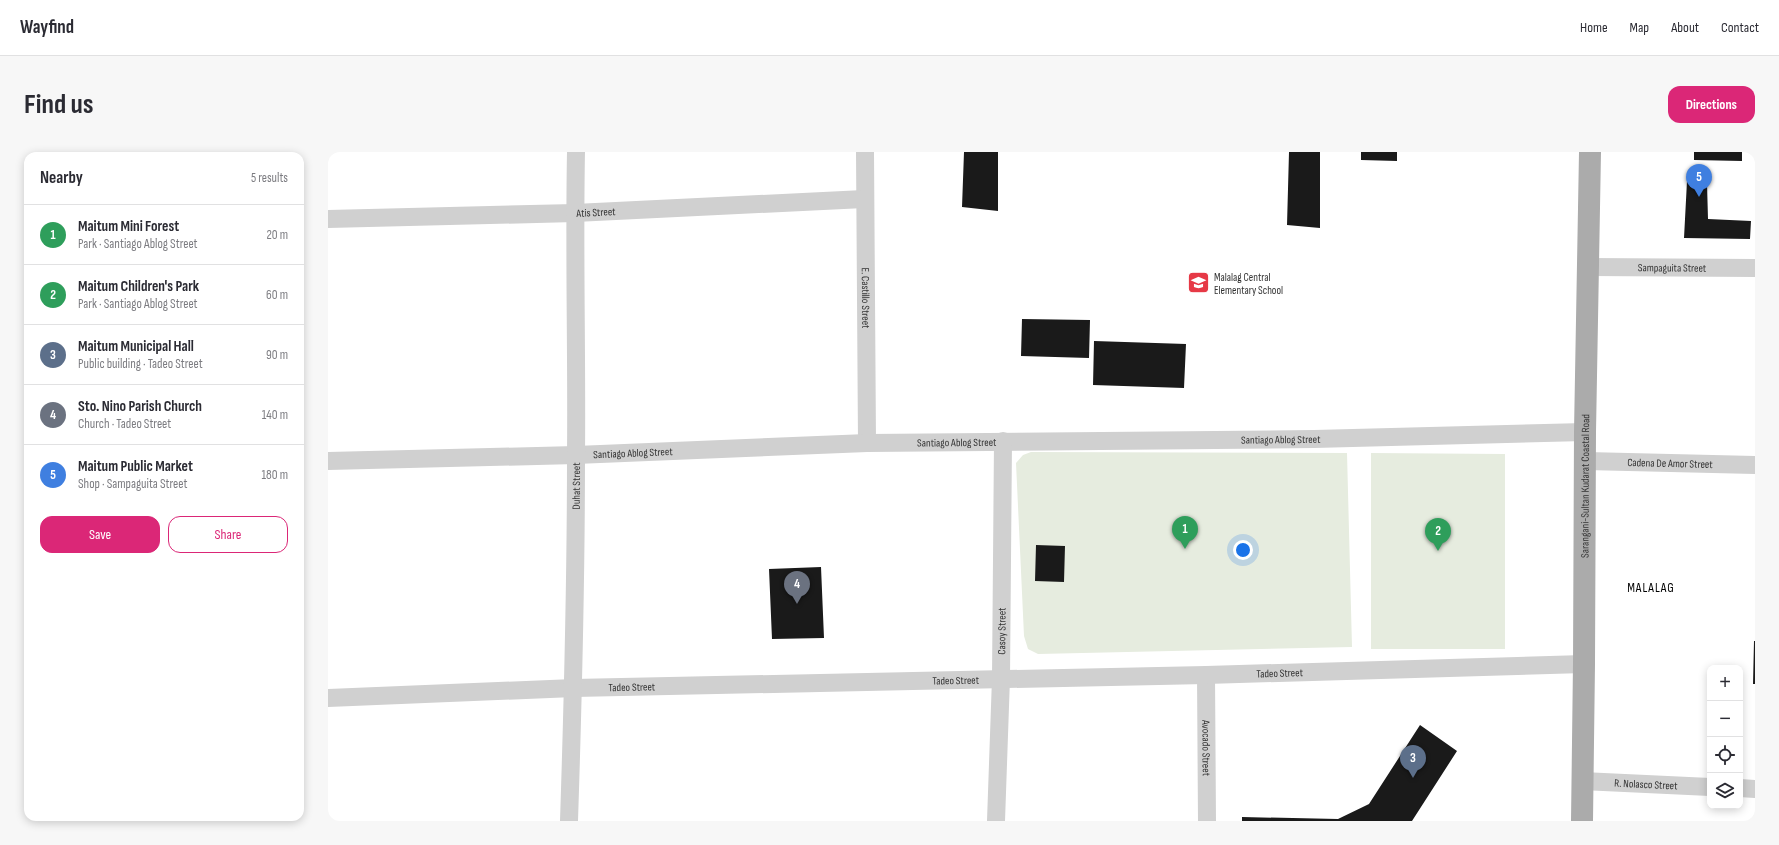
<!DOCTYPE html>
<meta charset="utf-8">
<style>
:root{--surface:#fff;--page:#f7f7f7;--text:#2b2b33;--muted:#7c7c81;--line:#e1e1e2;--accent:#db2777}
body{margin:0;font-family:"Sofia Sans Condensed",sans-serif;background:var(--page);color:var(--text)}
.controls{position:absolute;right:12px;bottom:12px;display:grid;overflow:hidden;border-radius:8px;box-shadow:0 2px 10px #0003}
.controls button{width:36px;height:36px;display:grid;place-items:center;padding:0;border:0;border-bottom:1px solid var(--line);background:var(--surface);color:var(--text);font:20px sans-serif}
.you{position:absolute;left:915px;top:398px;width:14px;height:14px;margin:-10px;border:3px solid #fff;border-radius:50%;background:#1a73e8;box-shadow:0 0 0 6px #1a73e833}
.badge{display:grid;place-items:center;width:26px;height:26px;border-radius:50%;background:var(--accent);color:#fff;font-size:13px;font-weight:700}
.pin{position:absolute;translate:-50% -33px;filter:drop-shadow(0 1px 2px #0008)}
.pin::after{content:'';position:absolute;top:21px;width:14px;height:12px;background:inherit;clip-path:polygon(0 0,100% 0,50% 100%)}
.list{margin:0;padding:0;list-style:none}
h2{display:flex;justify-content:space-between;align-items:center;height:52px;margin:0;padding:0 16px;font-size:17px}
h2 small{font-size:13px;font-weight:400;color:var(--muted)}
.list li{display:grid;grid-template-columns:26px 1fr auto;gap:12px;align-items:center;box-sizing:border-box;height:60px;padding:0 16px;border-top:1px solid var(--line)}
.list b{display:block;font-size:15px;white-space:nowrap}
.list p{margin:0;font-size:13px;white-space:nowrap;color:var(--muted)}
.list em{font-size:13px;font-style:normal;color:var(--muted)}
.actions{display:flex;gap:8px;padding:12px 16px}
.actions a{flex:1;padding:9px 0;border:1px solid var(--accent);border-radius:12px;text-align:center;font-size:14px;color:var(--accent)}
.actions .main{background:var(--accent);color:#fff}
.icon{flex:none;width:22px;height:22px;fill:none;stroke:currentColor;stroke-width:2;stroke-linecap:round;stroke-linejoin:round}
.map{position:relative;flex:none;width:1427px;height:669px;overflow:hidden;border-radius:12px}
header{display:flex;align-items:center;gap:24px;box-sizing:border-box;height:56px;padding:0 20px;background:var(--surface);border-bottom:1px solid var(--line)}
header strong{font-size:19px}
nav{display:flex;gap:22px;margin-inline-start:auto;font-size:14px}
.intro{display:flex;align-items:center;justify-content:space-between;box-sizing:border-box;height:96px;padding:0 24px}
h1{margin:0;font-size:28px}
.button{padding:10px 18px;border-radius:12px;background:var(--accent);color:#fff;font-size:14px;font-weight:700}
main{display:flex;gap:24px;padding:0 24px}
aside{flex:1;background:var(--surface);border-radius:12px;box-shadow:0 2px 10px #0003}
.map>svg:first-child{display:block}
</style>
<header>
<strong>Wayfind</strong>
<nav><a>Home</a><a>Map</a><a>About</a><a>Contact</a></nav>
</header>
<div class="intro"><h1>Find us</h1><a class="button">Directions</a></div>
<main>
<aside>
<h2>Nearby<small>5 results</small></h2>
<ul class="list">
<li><span class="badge" style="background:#2e9e5b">1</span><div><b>Maitum Mini Forest</b><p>Park · Santiago Ablog Street</p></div><em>20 m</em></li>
<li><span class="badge" style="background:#2e9e5b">2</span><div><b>Maitum Children's Park</b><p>Park · Santiago Ablog Street</p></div><em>60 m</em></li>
<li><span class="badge" style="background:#5c6f8a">3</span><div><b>Maitum Municipal Hall</b><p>Public building · Tadeo Street</p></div><em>90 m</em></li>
<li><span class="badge" style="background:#6b7280">4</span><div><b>Sto. Nino Parish Church</b><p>Church · Tadeo Street</p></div><em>140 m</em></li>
<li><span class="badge" style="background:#3f7fe0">5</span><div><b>Maitum Public Market</b><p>Shop · Sampaguita Street</p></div><em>180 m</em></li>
</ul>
<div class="actions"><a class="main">Save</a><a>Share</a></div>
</aside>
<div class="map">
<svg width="1427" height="669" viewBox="0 0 1427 669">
<rect width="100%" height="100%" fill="#fff"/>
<path fill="#e6ecdf" d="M703,300L1019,301L1024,495L710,502L700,497L696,484L688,311L695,303Z
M1043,301L1177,302V497H1043Z"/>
<path fill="#1a1a1a" d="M636,0H670V59L634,55Z
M961,0H992V76L959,73Z
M1033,0H1069V9L1033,8Z
M1366,0H1414V9L1366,8Z
M1359,29L1379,31L1380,67L1423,69L1422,87L1356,86Z
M694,167L762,168L761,206L693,204Z
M766,189L858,192L856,236L765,233Z
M708,393L737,394L736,430L707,429Z
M493,415L496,486L444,487L441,417Z
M1426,489H1427V532H1425Z
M1092,573L1129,599L1084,669H914V665L1010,667L1041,652Z"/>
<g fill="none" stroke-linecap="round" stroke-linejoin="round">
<g stroke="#d0d0d0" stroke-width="18">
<path id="s1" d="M537,0L539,291"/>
<path id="s2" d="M0,67L247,61L536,47"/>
<path id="s3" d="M1260,115L1427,116"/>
<path id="s4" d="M0,309L248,303L539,291L986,287L1257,280"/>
<path id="s5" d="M1258,309L1427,313"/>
<path id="s6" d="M878,523L879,669"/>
<path id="s7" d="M0,546L246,536L878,523L1256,512"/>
<path id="s8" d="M1254,629L1382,635"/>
<path d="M1412,636L1427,637"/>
<path id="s9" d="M241,669C245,547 248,425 248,303C249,202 246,101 248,0"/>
<path id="s10" d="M668,669L673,526L675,289"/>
</g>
<path stroke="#ababab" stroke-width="22" id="s11" d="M1254,669L1256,512L1257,280L1262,0"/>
</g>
<defs>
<symbol id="school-square" viewBox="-11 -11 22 22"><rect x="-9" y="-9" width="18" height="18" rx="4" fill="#e63946" stroke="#fff"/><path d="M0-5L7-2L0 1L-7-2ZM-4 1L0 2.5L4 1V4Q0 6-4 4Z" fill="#fff"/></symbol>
</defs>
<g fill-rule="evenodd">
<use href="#school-square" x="858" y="118" width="25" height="25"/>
</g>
<g text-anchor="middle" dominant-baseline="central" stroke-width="4" stroke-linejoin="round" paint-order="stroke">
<g font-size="11" fill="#333" stroke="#fff">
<text stroke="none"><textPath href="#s2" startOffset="268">Atis Street</textPath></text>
<text stroke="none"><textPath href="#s3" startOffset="84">Sampaguita Street</textPath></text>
<text stroke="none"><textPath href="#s1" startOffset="146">E. Castillo Street</textPath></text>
<text stroke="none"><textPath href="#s4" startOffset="953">Santiago Ablog Street</textPath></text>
<text stroke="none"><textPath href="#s4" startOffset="629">Santiago Ablog Street</textPath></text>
<text stroke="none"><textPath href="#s4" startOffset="305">Santiago Ablog Street</textPath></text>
<text stroke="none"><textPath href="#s5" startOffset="84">Cadena De Amor Street</textPath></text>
<text stroke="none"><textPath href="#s11" startOffset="335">Sarangani-Sultan Kudarat Coastal Road</textPath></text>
<text stroke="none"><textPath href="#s9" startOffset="335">Duhat Street</textPath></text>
<text stroke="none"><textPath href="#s10" startOffset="190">Casoy Street</textPath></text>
<text stroke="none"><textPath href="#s7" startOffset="952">Tadeo Street</textPath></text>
<text stroke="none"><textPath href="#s7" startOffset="628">Tadeo Street</textPath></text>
<text stroke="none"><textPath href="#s7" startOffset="304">Tadeo Street</textPath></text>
<text stroke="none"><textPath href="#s6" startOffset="73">Avocado Street</textPath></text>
<text stroke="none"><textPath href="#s8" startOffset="64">R. Nolasco Street</textPath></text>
</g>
<g font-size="11" fill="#333" stroke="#fff" text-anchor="start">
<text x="886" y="125">Malalag Central<tspan x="886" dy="13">Elementary School</tspan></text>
</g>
<g font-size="13" letter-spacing="1" fill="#000" stroke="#fff">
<text x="1323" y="436">MALALAG</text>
</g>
</g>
</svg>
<div class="controls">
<button>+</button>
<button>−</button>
<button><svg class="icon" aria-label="locate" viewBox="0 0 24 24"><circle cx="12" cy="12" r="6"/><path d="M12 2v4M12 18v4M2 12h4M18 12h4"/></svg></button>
<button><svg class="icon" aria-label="layers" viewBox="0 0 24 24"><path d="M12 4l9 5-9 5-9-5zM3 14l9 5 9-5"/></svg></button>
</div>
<div class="you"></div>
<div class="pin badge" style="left:857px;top:397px;background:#2e9e5b">1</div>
<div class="pin badge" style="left:1110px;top:399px;background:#2e9e5b">2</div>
<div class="pin badge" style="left:1085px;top:626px;background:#5c6f8a">3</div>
<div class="pin badge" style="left:469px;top:452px;background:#6b7280">4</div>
<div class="pin badge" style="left:1371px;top:45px;background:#3f7fe0">5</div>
</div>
</main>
